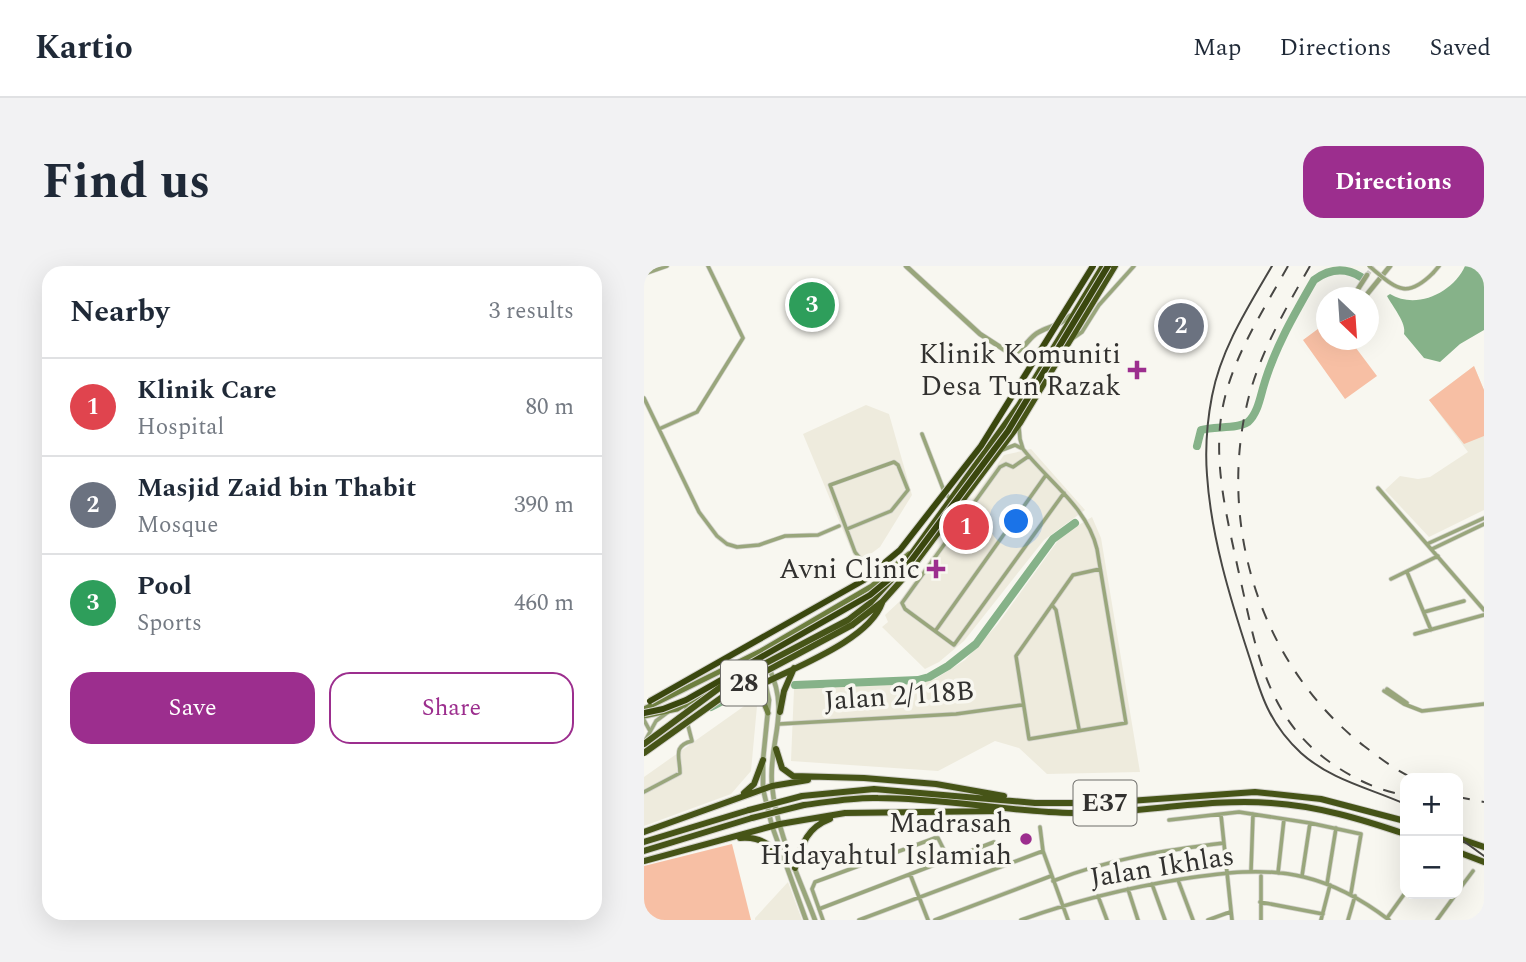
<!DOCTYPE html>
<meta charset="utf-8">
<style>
:root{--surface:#fff;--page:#f2f2f3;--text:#1f2937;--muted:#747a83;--line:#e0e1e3;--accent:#9c2e8e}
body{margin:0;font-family:Spectral,serif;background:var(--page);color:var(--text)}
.controls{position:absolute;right:21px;bottom:21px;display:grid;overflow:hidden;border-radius:14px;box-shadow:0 7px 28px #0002}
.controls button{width:63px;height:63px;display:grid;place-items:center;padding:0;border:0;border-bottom:2px solid var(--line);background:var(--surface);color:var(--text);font:35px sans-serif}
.compass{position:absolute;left:672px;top:21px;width:63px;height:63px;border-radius:50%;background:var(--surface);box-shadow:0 7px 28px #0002;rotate:155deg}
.you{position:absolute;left:373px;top:256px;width:24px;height:24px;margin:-18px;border:5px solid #fff;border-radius:50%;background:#1a73e8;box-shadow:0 0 0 10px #1a73e833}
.badge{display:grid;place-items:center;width:46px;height:46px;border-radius:50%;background:var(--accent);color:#fff;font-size:23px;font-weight:700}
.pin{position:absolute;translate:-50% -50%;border:4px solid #fff;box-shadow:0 2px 7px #0006}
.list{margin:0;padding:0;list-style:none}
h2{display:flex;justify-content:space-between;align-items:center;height:91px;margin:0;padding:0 28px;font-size:30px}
h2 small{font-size:23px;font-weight:400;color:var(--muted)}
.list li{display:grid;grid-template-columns:46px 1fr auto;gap:21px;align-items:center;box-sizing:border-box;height:98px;padding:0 28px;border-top:2px solid var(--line)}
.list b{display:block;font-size:26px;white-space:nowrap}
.list p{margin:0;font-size:23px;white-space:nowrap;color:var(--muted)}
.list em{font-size:23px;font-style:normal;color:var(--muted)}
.actions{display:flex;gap:14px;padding:21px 28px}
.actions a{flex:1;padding:16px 0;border:2px solid var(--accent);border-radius:21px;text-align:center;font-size:24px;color:var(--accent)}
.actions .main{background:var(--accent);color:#fff}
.map{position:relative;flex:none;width:840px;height:654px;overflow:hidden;border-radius:21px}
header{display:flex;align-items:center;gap:42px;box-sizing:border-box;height:98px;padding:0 35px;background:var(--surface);border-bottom:2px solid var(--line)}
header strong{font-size:33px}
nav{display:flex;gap:38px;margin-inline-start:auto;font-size:24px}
.intro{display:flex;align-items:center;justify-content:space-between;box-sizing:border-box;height:168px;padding:0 42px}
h1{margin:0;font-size:49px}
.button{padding:18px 32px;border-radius:21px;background:var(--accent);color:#fff;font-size:24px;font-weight:700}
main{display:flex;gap:42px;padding:0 42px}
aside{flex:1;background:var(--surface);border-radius:21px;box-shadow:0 7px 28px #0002}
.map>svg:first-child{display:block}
</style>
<header>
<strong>Kartio</strong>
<nav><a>Map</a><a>Directions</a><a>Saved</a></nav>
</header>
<div class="intro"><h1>Find us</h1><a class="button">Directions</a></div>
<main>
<aside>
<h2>Nearby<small>3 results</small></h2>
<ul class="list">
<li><span class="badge" style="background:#e0444e">1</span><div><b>Klinik Care</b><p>Hospital</p></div><em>80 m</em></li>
<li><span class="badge" style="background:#6b7280">2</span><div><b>Masjid Zaid bin Thabit</b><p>Mosque</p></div><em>390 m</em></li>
<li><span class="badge" style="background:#2e9e5b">3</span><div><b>Pool</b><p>Sports</p></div><em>460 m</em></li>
</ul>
<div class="actions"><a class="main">Save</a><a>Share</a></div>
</aside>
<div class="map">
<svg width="840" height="654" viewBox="0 0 840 654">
<rect width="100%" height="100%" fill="#f8f7f0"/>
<path fill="#eeebdd" d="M830,100L840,124V244L785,271L741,224L756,210L774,213L786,211L824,186L785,134Z
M222,139L245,148L268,229L236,281L213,298L159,168Z
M387,183L441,244L400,274L320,375L295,396L281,403L238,361L244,356L241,349L255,336L360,189Z
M448,251L457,272L496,506L403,508L375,482L351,475L294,505L147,495L150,423L291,413L321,394L353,359L418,269Z
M106,436L113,440L107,505L87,528L0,560V511Z
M144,616L158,654H111V652Z"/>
<path fill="#f7bfa4" d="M682,57V74H706L733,110L701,133L659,74Z
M830,100L840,124V170L820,178L785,134Z
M88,578L107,654H0V600Z"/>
<path fill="#86b289" d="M821,0H840V64L816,78L796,96L780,92L760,68C763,57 748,40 743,30L746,28C772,44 809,27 821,0Z"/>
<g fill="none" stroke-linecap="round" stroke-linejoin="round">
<path stroke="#86b289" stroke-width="8" d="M553,180L557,164C570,160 594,163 604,156C613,148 616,133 619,122C630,83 650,49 670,14C685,3 701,1 717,11
M151,419L274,414L285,411L304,400L332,378L409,273L431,257
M67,441L102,423"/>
<path stroke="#d0cfc9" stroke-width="4.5" stroke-dasharray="4.5 2" stroke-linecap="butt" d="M723,9L730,0"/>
<defs>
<path id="minor" d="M789,7L795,0
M0,8L23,0
M428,73L438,66L455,39L490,0
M0,132L55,246L73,270L83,278L93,281L115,279L141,270L174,269L195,260
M375,161L376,173L379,183C405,216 443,241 453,283L482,457L385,473L372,390L429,309L456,303
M15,163L53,146L99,72L64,0
M278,168L300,225L306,233
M358,184L371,179L377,182
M385,190L369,201L362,198L356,201L258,337L261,343L310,379L420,227
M734,222L840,344
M203,263L247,245L264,224L254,199L250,196L186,219L211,286L219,296L229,303L246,302
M783,278L840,252
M788,283L840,258
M763,306L787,364
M747,313L794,290
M408,339L412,344L435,463
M780,346L820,335
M292,364L402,209
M771,368L840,349
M743,423L763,437
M740,425L760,438L778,445L840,438
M0,454L6,465
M135,458L312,448L378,439
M1,475L12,455L24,446
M0,526L36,507C36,491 28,480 48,475L41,448L43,438
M577,549L588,654
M525,554L595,546L666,557L717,568L707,627
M396,561L399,585L424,654
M607,605L609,548
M634,607L640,553
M266,608L284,654
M617,610V654
M658,610L666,557
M534,614L549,654
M409,615C465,593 521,584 580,577
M508,618L521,654
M683,618L692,562
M484,623L494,654
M814,625L829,605
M454,630L463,654
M616,636L679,648
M175,643L350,576
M743,652L761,627
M179,654L168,623L171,616L291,572H294L305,594
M215,654L399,585
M291,654L407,610
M377,654C430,635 482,622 538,613C578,607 619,601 660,611C693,619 719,634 745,654
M564,654L586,646
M677,654L686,619
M704,654L711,630
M793,654L812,628"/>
<path id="tertiary" d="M262,0L336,68L367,88C381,85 383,72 395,66C407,59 414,61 426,50
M716,32L712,26L723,9
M720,32L746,0
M114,399L121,416L125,434L119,494V523L128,560L162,654
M125,402C147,448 124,475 128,519C132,565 155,611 171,654"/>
<path id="secondary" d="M98,415L117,430L124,447
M0,443L117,385L228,320L265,288
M0,450L33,443L62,426"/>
<path id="trunk" d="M258,301L375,139L459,0
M204,354L226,337L249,312
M208,359L238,336L264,307L376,157L471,0
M109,423C145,403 224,376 238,337
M136,446L140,425L150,402
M132,483L138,502L149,510L220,512L292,518L360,530
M100,527L110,518L119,494
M158,530L230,523L391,537H457L611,526L677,533L761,555
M160,539C184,536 209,531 234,532C300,532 365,546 430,547C496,548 562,532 627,537C674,540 717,553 761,568
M0,566L128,520L164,514
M96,572C119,570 129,581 142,598
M814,572L840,581
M0,576L105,544
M0,585L108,552
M814,586L840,596
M0,595L136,558L201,547L356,545
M151,602C158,579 162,562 186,553"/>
</defs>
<use href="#minor" stroke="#d4d3cd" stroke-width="5"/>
<use href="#tertiary" stroke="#d4d3cd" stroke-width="6"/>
<use href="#secondary" stroke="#d4d3cd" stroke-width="7"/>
<use href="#trunk" stroke="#d4d3cd" stroke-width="8"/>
<use href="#minor" stroke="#99a67c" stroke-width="3.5"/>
<use href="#tertiary" stroke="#99a67c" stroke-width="4.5"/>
<use href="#secondary" stroke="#6e7f3f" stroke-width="5"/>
<use href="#trunk" stroke="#465417" stroke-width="6"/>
<path stroke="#484744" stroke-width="2" d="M628,0C604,41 577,83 568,130C563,156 561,183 563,209C567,270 586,332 605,390C611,408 616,428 625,445C633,461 644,475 657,487C687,514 725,522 761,538
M814,571L840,590"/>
<path stroke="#484744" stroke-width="2" stroke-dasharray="12 12" stroke-linecap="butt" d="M644,0C619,45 587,93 578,145C569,198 583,251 594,303C612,380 620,454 693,501C714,515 737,525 761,529
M666,0C642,42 618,83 605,130C572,257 616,399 720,480C736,492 751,504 769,512
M814,531L840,536"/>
<defs>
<path id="minor-bridge" d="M725,0C751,21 761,35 789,7"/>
<path id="trunk-bridge" d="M0,478L78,420L204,354
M0,487L91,422L208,359
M105,544L158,530
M108,552L160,539"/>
<path id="motorway-bridge" d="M6,435L220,314L256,284L337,180L449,0
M0,447L19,443L42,434L226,329L266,296L364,165L464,0"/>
</defs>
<use href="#minor-bridge" stroke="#d4d3cd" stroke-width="5" stroke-linecap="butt"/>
<use href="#trunk-bridge" stroke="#d4d3cd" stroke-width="8" stroke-linecap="butt"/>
<use href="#motorway-bridge" stroke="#d4d3cd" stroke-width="8" stroke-linecap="butt"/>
<use href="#minor-bridge" stroke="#99a67c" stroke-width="3.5"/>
<use href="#trunk-bridge" stroke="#465417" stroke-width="6"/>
<use href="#motorway-bridge" stroke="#3a470e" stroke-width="6"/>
</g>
<g fill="#9c2e8e" stroke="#f8f7f0" stroke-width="2.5">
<path d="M489.5 93.5h7v7h7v7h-7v7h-7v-7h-7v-7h7z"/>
<path d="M288.5 292.5h7v7h7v7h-7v7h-7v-7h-7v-7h7z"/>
<circle cx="382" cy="573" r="7"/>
</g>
<g text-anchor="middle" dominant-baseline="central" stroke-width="7" stroke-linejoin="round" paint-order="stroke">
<g fill="#f8f7f0" stroke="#6d6c69" stroke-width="2">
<rect x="77" y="394.5" width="46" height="45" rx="5"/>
<rect x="429.5" y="514.5" width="63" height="45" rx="5"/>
</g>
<g font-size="26" font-weight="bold" fill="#32312f">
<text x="100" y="417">28</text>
<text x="461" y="537">E37</text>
</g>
<g font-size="28" fill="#32312f" stroke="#f8f7f0" text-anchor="end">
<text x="477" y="88">Klinik Komuniti<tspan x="477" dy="32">Desa Tun Razak</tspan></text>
<text x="276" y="303">Avni Clinic</text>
<text x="368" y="557">Madrasah<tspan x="368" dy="32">Hidayahtul Islamiah</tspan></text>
</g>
<g font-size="28" fill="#32312f" stroke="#f8f7f0">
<text transform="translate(255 430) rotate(-4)">Jalan 2/118B</text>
<text transform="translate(518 601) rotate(-9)">Jalan Ikhlas</text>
</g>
</g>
</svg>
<div class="controls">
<button>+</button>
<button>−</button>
</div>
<svg class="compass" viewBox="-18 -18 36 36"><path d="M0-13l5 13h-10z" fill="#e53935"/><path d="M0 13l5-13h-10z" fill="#747a83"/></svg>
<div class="you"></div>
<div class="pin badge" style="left:322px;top:261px;background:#e0444e">1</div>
<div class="pin badge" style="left:537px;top:60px;background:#6b7280">2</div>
<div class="pin badge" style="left:168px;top:39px;background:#2e9e5b">3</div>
</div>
</main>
